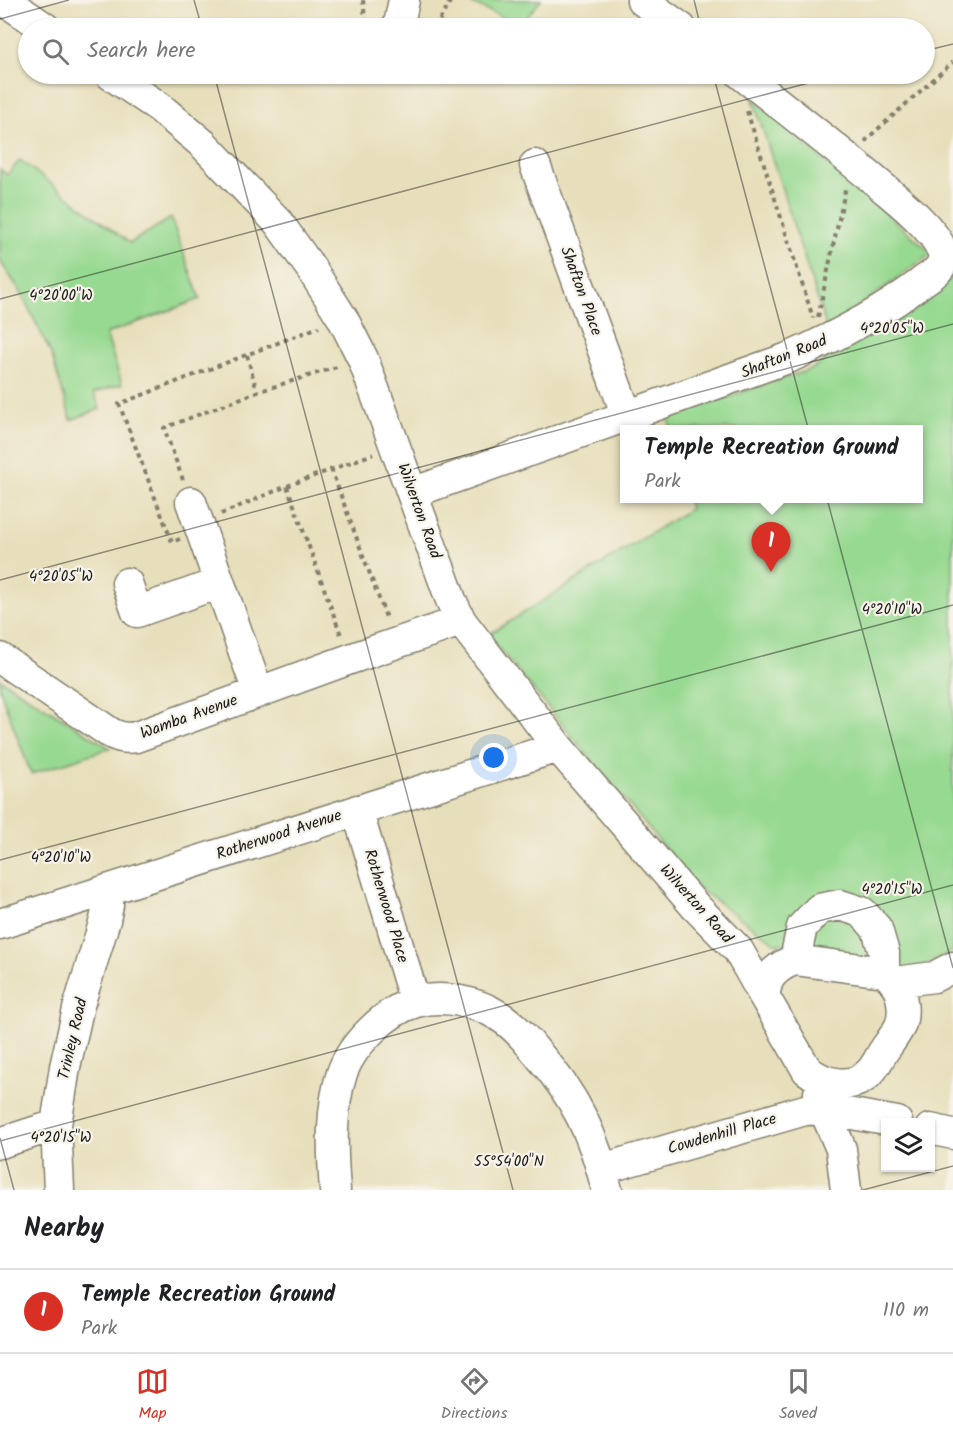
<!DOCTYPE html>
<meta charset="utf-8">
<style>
:root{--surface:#fff;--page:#f2f2f2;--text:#202124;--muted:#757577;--line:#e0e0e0;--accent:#d93025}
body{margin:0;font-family:Kalam,sans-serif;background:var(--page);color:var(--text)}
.controls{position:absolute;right:18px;bottom:18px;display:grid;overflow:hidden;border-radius:0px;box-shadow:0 2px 4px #0004}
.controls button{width:54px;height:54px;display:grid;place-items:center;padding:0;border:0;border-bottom:2px solid var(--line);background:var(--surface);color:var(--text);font:30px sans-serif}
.you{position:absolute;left:494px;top:758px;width:21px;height:21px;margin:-15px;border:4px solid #fff;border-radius:50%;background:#1a73e8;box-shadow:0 0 0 9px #1a73e833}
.badge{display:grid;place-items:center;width:39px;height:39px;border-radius:50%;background:var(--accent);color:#fff;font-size:20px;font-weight:700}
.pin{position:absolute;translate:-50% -50px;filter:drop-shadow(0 2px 3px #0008)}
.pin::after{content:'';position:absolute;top:32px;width:21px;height:18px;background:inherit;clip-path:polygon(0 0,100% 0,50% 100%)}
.popup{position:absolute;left:620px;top:425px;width:303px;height:78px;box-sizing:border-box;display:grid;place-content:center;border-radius:0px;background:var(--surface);filter:drop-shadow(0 2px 4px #0005);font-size:20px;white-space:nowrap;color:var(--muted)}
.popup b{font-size:22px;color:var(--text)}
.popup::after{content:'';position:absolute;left:50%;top:100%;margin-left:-12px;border:12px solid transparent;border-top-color:var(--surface)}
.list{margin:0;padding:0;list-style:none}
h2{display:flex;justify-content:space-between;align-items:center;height:78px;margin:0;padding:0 24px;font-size:26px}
h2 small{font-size:20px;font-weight:400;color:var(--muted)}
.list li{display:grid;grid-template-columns:39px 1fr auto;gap:18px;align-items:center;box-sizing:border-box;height:84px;padding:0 24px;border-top:2px solid var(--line)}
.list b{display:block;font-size:22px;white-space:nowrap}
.list p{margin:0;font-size:20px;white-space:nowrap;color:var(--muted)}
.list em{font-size:20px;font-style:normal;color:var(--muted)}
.icon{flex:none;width:33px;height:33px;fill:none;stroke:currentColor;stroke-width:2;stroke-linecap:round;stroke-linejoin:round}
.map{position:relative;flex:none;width:953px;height:1190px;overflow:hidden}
.search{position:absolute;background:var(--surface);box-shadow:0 2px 4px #0004;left:18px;right:18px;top:18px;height:66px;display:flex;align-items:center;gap:15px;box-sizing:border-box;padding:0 21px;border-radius:33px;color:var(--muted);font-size:22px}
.sheet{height:162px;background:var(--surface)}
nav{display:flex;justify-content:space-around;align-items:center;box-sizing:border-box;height:84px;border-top:2px solid var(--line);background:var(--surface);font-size:16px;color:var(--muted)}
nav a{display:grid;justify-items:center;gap:3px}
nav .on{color:var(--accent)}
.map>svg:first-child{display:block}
</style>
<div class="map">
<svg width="953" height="1190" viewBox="0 0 953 1190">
<rect width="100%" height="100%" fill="#f7f3e8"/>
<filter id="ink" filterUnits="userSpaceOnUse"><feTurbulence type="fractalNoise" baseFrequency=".0167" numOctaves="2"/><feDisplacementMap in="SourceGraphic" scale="12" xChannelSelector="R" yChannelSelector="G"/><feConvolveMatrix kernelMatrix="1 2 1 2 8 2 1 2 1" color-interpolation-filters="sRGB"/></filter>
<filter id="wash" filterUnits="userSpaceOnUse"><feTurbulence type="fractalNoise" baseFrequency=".008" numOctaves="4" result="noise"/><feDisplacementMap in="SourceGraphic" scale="24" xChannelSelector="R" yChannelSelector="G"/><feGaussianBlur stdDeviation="1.35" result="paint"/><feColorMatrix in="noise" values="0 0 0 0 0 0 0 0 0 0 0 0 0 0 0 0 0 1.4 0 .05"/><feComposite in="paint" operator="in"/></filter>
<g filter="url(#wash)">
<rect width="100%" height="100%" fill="#e7dfbb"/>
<path fill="#96d990" stroke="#597a56" stroke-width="1.5" d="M463,0H541L518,28H516L498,15Z
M753,99L932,253L827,329Z
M20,160L130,243L171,218L200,299L106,334L122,384L94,393L100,409L71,420L51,353L20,291L0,261V169L7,175Z
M953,276V951L912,972L775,943L698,888L488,635L690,509L688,499L918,498V430L671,429L668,417L812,369Z
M0,679L110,748L31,774L0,690Z"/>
</g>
<g filter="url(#ink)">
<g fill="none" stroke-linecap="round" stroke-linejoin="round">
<defs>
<path id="minor" d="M4,0L45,28
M642,0L681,28
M399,24L404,0
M110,74L159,107L203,144L278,222L310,267L343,319L363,359L451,600L461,621L558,747L695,906L738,950L764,996
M535,165L627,416
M412,493L788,358C835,337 882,313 922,282C929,276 939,272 942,263C944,259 944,254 942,250C933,229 904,205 886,190C839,150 790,112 741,74
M191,502L258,692
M127,583L137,612L219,583
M0,658L109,732C118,737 125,739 136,737L350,659L461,621
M357,810L415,1002
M0,924L558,747
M795,960L884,972C887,975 892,978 894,982C903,993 905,1013 900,1026C896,1034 890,1042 885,1049C880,1056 876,1066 870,1072C853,1091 824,1084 807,1070L764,996C765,992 766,986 768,981C772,971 785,963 795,960Z
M795,960L802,927L819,909L840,905L862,912L877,929L884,953V972
M895,982L934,977L953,967
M819,1093L824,1109L841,1149L846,1190
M930,1129L953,1134
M0,1143L56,1125
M602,1169L805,1110L824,1109L897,1122
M59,1190L56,1125L65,1067L79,1005L105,920L108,905V890
M335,1190C332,1152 330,1110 342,1073C352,1044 387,1010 416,1002C443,995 476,1001 499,1016C514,1025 527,1040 538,1054C575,1096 594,1135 607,1190"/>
</defs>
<use href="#minor" stroke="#827e6c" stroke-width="33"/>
<path stroke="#827e6c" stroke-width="4" stroke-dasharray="4.5 4.5" stroke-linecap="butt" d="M363,0L366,28
M435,28L451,0
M747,111L813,318
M865,142L868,138L953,62
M818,317L846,186
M247,355L257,392
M331,469L387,620
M183,480L164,428L257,392L340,366
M287,486L342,638
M221,514L287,486L373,454
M180,539L172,542L119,404L319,327"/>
<use href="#minor" stroke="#fff" stroke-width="30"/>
</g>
</g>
<path fill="none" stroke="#1c1c1c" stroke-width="1.5" stroke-opacity="0.45" d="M194,0L202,28M694,0L701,28M0,19L69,0M924,51L953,44M214,74L513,1190M713,74L953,968M0,299L842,74M0,580L953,324M0,860L953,605M0,1138L14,1190M0,1141L953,885M863,1190L953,1166"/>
<g text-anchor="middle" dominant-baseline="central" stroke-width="4.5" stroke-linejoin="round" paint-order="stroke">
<g font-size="16" fill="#1c1c1c" stroke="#f7f3e8">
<text transform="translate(581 291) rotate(70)">Shafton Place</text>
<text transform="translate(784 357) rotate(-22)">Shafton Road</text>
<text transform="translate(419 511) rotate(70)">Wilverton Road</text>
<text transform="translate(189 717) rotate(-20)">Wamba Avenue</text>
<text transform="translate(279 835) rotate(-18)">Rotherwood Avenue</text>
<text transform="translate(696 904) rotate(48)">Wilverton Road</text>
<text transform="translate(386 906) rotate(73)">Rotherwood Place</text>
<text transform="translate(73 1039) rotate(-77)">Trinley Road</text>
<text transform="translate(722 1134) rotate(-16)">Cowdenhill Place</text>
</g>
</g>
<g font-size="15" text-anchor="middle" fill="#1c1c1c" stroke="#f7f3e8" stroke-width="4.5" stroke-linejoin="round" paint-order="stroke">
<text x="61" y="300">4°20'00"W</text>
<text x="892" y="333">4°20'05"W</text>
<text x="61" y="581">4°20'05"W</text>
<text x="892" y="614">4°20'10"W</text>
<text x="61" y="862">4°20'10"W</text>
<text x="892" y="894">4°20'15"W</text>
<text x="61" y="1142">4°20'15"W</text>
<text x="509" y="1166">55°54'00"N</text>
</g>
</svg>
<div class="controls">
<button><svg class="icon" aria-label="layers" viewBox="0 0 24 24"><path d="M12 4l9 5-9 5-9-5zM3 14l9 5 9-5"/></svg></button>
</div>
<div class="you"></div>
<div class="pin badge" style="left:771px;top:572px">1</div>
<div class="popup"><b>Temple Recreation Ground</b>Park</div>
<div class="search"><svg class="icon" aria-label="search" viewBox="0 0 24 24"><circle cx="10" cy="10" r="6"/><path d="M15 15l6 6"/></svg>Search here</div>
</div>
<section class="sheet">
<h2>Nearby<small></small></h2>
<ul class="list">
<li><span class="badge">1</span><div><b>Temple Recreation Ground</b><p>Park</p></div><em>110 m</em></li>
</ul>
</section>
<nav>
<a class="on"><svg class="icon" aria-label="map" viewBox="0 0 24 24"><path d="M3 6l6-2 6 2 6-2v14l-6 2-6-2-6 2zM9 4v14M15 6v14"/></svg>Map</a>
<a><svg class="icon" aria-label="directions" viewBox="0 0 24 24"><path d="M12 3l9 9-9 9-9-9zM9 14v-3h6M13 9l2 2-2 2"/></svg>Directions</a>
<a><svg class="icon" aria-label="saved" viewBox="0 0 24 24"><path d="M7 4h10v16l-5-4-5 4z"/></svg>Saved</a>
</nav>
